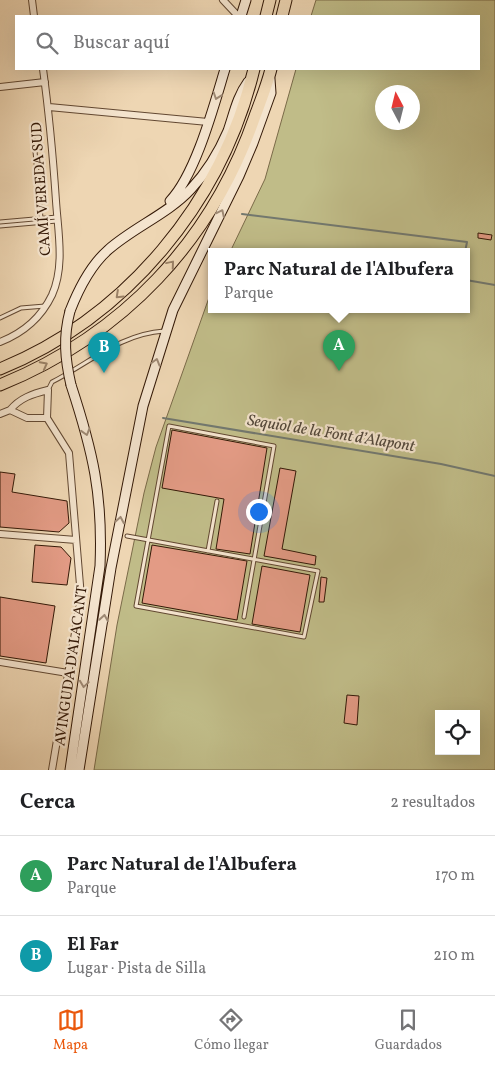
<!DOCTYPE html>
<html lang="es">
<meta charset="utf-8">
<style>
:root{--surface:#fff;--page:#f2f2f2;--text:#202124;--muted:#757577;--line:#e0e0e0;--accent:#ea580c}
body{margin:0;font-family:Vollkorn,serif;background:var(--page);color:var(--text)}
.controls{position:absolute;right:15px;bottom:15px;display:grid;overflow:hidden;border-radius:0px;box-shadow:0 5px 20px #0002}
.controls button{width:45px;height:45px;display:grid;place-items:center;padding:0;border:0;border-bottom:1px solid var(--line);background:var(--surface);color:var(--text);font:25px sans-serif}
.compass{position:absolute;left:375px;top:85px;width:45px;height:45px;border-radius:50%;background:var(--surface);box-shadow:0 5px 20px #0002;rotate:353deg}
.you{position:absolute;left:258px;top:511px;width:18px;height:18px;margin:-12px;border:4px solid #fff;border-radius:50%;background:#1a73e8;box-shadow:0 0 0 8px #1a73e833}
.badge{display:grid;place-items:center;width:32px;height:32px;border-radius:50%;background:var(--accent);color:#fff;font-size:16px;font-weight:700}
.pin{position:absolute;translate:-50% -41px;filter:drop-shadow(0 1px 2px #0008)}
.pin::after{content:'';position:absolute;top:26px;width:18px;height:15px;background:inherit;clip-path:polygon(0 0,100% 0,50% 100%)}
.popup{position:absolute;left:208px;top:248px;width:262px;height:65px;box-sizing:border-box;display:grid;place-content:center;border-radius:0px;background:var(--surface);filter:drop-shadow(0 1px 4px #0005);font-size:16px;white-space:nowrap;color:var(--muted)}
.popup b{font-size:19px;color:var(--text)}
.popup::after{content:'';position:absolute;left:50%;top:100%;margin-left:-10px;border:10px solid transparent;border-top-color:var(--surface)}
.list{margin:0;padding:0;list-style:none}
h2{display:flex;justify-content:space-between;align-items:center;height:65px;margin:0;padding:0 20px;font-size:21px}
h2 small{font-size:16px;font-weight:400;color:var(--muted)}
.list li{display:grid;grid-template-columns:32px 1fr auto;gap:15px;align-items:center;box-sizing:border-box;height:80px;padding:0 20px;border-top:1px solid var(--line)}
.list b{display:block;font-size:19px;white-space:nowrap}
.list p{margin:0;font-size:16px;white-space:nowrap;color:var(--muted)}
.list em{font-size:16px;font-style:normal;color:var(--muted)}
.icon{flex:none;width:28px;height:28px;fill:none;stroke:currentColor;stroke-width:2;stroke-linecap:round;stroke-linejoin:round}
.map{position:relative;flex:none;width:495px;height:770px;overflow:hidden}
.search{position:absolute;background:var(--surface);box-shadow:0 5px 20px #0002;left:15px;right:15px;top:15px;height:55px;display:flex;align-items:center;gap:12px;box-sizing:border-box;padding:0 18px;border-radius:0px;color:var(--muted);font-size:19px}
.sheet{height:225px;background:var(--surface)}
nav{display:flex;justify-content:space-around;align-items:center;box-sizing:border-box;height:70px;border-top:1px solid var(--line);background:var(--surface);font-size:14px;color:var(--muted)}
nav a{display:grid;justify-items:center;gap:2px}
nav .on{color:var(--accent)}
.map>svg:first-child{display:block}
</style>
<div class="map">
<svg width="495" height="770" viewBox="0 0 495 770">
<rect width="100%" height="100%" fill="#eed6b3"/>
<filter id="stains"><feTurbulence type="fractalNoise" baseFrequency=".004" numOctaves="4"/><feColorMatrix values="0 0 0 0 .2 0 0 0 0 .09 0 0 0 0 .02 0 0 0 .5 -.17"/></filter>
<radialGradient id="worn" r=".72"><stop offset=".6" stop-color="#630" stop-opacity="0"/><stop offset="1" stop-color="#630" stop-opacity=".3"/></radialGradient>
<path fill="#c0bc88" stroke="#7a6a48" fill-rule="evenodd" d="M316,0H495V770H94L117,625L144,493L156,447L211,292L212,310H466V252H230L265,179L296,69H479V16H311ZM382,92H412V122H382ZM439,714H476V751H439Z"/>
<g fill="none" stroke-linecap="round" stroke-linejoin="round">
<path stroke="#72786f" stroke-width="2" d="M242,214L467,242L465,252
M466,280L495,285
M163,418L441,464L495,476"/>
</g>
<path fill="#e39b85" stroke="#341907" d="M478,233L492,235L491,240L478,238Z
M172,430L267,448L250,554L216,549L224,499L162,488Z
M280,468L296,471L282,549L316,556L315,565L264,556Z
M0,472L15,474L12,492L67,501L69,523L59,532L0,527Z
M35,545L61,547L71,558L67,585L32,582Z
M152,545L247,561L237,620L142,603Z
M262,566L310,575L300,632L252,624Z
M321,577L327,578L324,602H319Z
M0,597L55,606L46,663L0,656Z
M347,695L359,696L357,725L344,723Z"/>
<g fill="none" stroke-linecap="round" stroke-linejoin="round">
<defs>
<path id="lane" d="M34,140L41,218
M0,222L57,217
M0,226L57,221
M0,318L21,308L45,306
M48,390L52,382C90,363 120,334 164,331
M127,536C191,548 254,559 318,571L304,637L136,606L169,426L274,446L244,617
M208,551L217,501"/>
<path id="street" d="M32,0L34,16
M223,0L238,16
M0,87L45,82
M49,107L208,122
M0,342C23,333 41,318 52,295C65,266 58,232 56,201C53,157 49,113 43,69
M48,390L47,418H27L10,410C20,398 32,394 48,390Z
M0,414L10,410
M47,418L69,453L81,597L52,770
M0,534L76,540
M0,662L68,673"/>
<path id="secondary" d="M241,16L246,0
M170,201C196,174 214,105 225,69
M70,311C79,288 90,266 108,250C134,227 168,214 191,189C207,172 219,152 228,131C234,114 237,97 248,82
M70,770L100,566C103,495 93,452 71,385
M79,770L111,568L143,406L173,310L239,176L253,143L271,93L270,79"/>
<path id="highway" d="M266,16L270,0
M282,16L286,0
M0,369C127,317 222,202 254,69
M0,385C123,335 212,241 255,116C261,100 267,85 271,69"/>
</defs>
<use href="#lane" stroke="#624832" stroke-width="5"/>
<use href="#street" stroke="#624832" stroke-width="8"/>
<use href="#secondary" stroke="#341907" stroke-width="11"/>
<use href="#highway" stroke="#341907" stroke-width="13"/>
<use href="#lane" stroke="#f4e4ce" stroke-width="3"/>
<use href="#street" stroke="#f4e4ce" stroke-width="6"/>
<use href="#secondary" stroke="#f4e4ce" stroke-width="9"/>
<use href="#highway" stroke="#eed6b3" stroke-width="11"/>
<defs>
<path id="secondary-bridge" d="M70,311C63,337 65,359 71,385"/>
</defs>
<use href="#secondary-bridge" stroke="#341907" stroke-width="11" stroke-linecap="butt"/>
<use href="#secondary-bridge" stroke="#f4e4ce" stroke-width="9"/>
</g>
<defs><path id="oneway-chevron" d="M-2-3.5L2.5 0L-2 3.5" fill="none" stroke-width="1.6" stroke-linecap="round" stroke-linejoin="round" transform="scale(1.25)"/></defs>
<g stroke="#9e8974">
<use href="#oneway-chevron" transform="translate(217 96) rotate(109)"/>
<use href="#oneway-chevron" transform="translate(221 213) rotate(-64)"/>
<use href="#oneway-chevron" transform="translate(156 362) rotate(-74)"/>
<use href="#oneway-chevron" transform="translate(86 432) rotate(73)"/>
<use href="#oneway-chevron" transform="translate(120 520) rotate(-80)"/>
<use href="#oneway-chevron" transform="translate(104 618) rotate(-81)"/>
<use href="#oneway-chevron" transform="translate(84 684) rotate(98)"/>
</g>
<g stroke="#9a8166">
<use href="#oneway-chevron" transform="translate(171 264) rotate(-50)"/>
<use href="#oneway-chevron" transform="translate(119 295) rotate(137)"/>
<use href="#oneway-chevron" transform="translate(44 365) rotate(-28)"/>
</g>
<g text-anchor="middle" dominant-baseline="central" stroke-width="4.5" stroke-linejoin="round" paint-order="stroke">
<g font-size="15" fill="#341907" stroke="#f4e4ce">
<text transform="translate(42 189) rotate(-94)">CAMÍ VEREDA SUD</text>
<text transform="translate(72 666) rotate(-82)">AVINGUDA D'ALACANT</text>
</g>
<g font-size="16" font-style="italic" fill="#53483b" stroke="#f4e4ce">
<text transform="translate(331 434) rotate(9)">Sequiol de la Font d’Alapont</text>
</g>
</g>
<rect width="100%" height="100%" filter="url(#stains)"/>
<rect width="100%" height="100%" fill="url(#worn)"/>
</svg>
<div class="controls">
<button><svg class="icon" aria-label="locate" viewBox="0 0 24 24"><circle cx="12" cy="12" r="6"/><path d="M12 2v4M12 18v4M2 12h4M18 12h4"/></svg></button>
</div>
<svg class="compass" viewBox="-18 -18 36 36"><path d="M0-13l5 13h-10z" fill="#e53935"/><path d="M0 13l5-13h-10z" fill="#757577"/></svg>
<div class="you"></div>
<div class="pin badge" style="left:339px;top:371px;background:#2e9e5b">A</div>
<div class="popup"><b>Parc Natural de l'Albufera</b>Parque</div>
<div class="pin badge" style="left:104px;top:373px;background:#0f9aa8">B</div>
<div class="search"><svg class="icon" aria-label="search" viewBox="0 0 24 24"><circle cx="10" cy="10" r="6"/><path d="M15 15l6 6"/></svg>Buscar aquí</div>
</div>
<section class="sheet">
<h2>Cerca<small>2 resultados</small></h2>
<ul class="list">
<li><span class="badge" style="background:#2e9e5b">A</span><div><b>Parc Natural de l'Albufera</b><p>Parque</p></div><em>170 m</em></li>
<li><span class="badge" style="background:#0f9aa8">B</span><div><b>El Far</b><p>Lugar · Pista de Silla</p></div><em>210 m</em></li>
</ul>
</section>
<nav>
<a class="on"><svg class="icon" aria-label="map" viewBox="0 0 24 24"><path d="M3 6l6-2 6 2 6-2v14l-6 2-6-2-6 2zM9 4v14M15 6v14"/></svg>Mapa</a>
<a><svg class="icon" aria-label="directions" viewBox="0 0 24 24"><path d="M12 3l9 9-9 9-9-9zM9 14v-3h6M13 9l2 2-2 2"/></svg>Cómo llegar</a>
<a><svg class="icon" aria-label="saved" viewBox="0 0 24 24"><path d="M7 4h10v16l-5-4-5 4z"/></svg>Guardados</a>
</nav>
